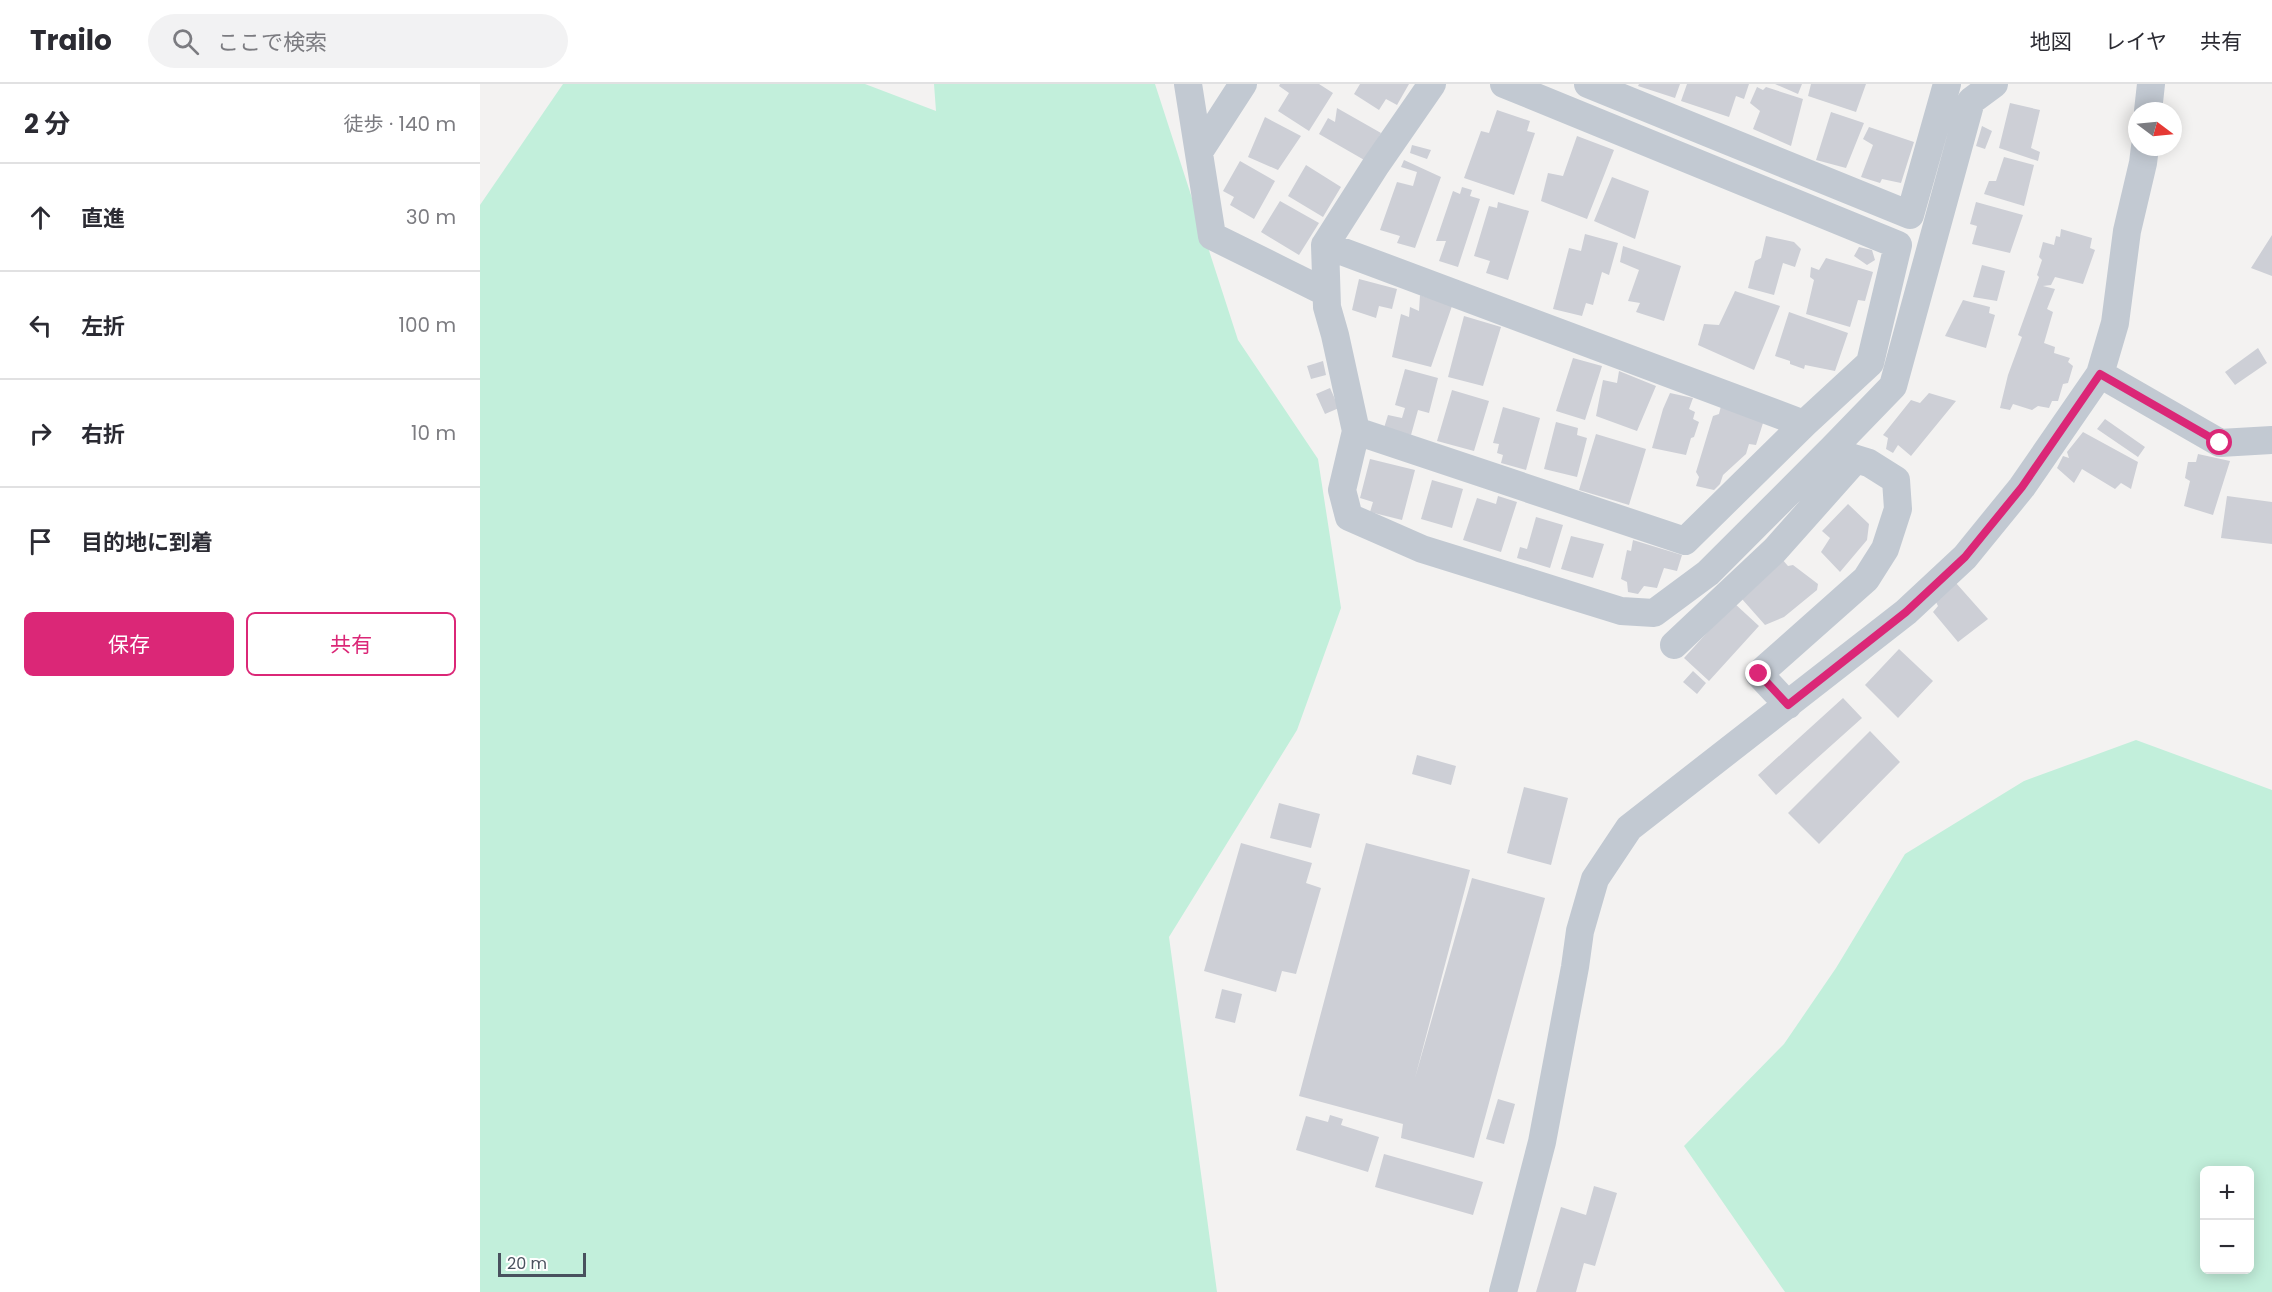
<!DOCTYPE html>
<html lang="ja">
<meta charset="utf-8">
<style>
:root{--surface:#fff;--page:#f2f2f3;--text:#2b2b33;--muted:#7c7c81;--line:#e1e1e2;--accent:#db2777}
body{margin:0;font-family:Poppins,"Noto Sans JP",sans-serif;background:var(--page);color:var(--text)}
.controls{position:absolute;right:18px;bottom:18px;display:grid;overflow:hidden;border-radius:9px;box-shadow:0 3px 15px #0003}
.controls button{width:54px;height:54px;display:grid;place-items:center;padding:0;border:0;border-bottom:2px solid var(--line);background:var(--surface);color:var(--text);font:30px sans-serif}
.compass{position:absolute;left:1648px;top:18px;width:54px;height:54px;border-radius:50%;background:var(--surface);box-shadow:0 3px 15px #0003;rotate:106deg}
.scale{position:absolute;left:18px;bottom:15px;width:88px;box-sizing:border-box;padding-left:6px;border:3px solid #49515e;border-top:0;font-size:16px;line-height:21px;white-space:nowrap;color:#49515e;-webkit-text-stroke:4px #fff;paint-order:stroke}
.stop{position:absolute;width:18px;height:18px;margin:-14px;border:4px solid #db2777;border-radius:50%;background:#fff}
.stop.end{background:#db2777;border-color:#fff;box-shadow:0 2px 6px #0008}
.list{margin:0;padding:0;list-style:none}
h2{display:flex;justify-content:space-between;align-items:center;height:78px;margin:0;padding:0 24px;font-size:26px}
h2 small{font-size:20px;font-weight:400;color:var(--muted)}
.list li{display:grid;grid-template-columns:39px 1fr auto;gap:18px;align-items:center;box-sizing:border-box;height:108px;padding:0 24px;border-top:2px solid var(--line)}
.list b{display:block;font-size:22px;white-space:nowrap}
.list em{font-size:20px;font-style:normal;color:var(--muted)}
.actions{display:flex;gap:12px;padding:18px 24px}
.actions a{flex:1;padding:14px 0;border:2px solid var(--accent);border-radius:9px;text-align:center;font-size:21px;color:var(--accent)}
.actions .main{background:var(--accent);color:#fff}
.icon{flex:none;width:33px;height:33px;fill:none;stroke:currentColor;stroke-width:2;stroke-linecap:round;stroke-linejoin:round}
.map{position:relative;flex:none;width:1792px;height:1208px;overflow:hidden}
header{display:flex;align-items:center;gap:36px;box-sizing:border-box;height:84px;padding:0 30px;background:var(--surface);border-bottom:2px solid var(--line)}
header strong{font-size:28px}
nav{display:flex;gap:33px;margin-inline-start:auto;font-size:21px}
.search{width:420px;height:54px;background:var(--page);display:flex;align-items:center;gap:15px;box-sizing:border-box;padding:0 21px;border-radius:33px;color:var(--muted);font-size:22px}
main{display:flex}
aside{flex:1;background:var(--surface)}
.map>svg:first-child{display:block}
</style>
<header>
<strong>Trailo</strong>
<div class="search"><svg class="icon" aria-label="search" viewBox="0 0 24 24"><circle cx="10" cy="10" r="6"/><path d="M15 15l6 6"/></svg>ここで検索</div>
<nav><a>地図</a><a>レイヤ</a><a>共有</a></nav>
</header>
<main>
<aside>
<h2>2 分<small>徒歩 · 140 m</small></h2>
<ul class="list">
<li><svg class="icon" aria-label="ahead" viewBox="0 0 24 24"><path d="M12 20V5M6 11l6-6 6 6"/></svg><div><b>直進</b></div><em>30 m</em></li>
<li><svg class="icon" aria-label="left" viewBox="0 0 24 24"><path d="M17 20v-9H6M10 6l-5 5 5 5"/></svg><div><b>左折</b></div><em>100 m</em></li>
<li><svg class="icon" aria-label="right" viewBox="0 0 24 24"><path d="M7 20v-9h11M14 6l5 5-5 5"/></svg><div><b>右折</b></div><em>10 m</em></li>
<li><svg class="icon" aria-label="arrive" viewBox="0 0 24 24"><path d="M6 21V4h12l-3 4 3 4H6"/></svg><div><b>目的地に到着</b></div></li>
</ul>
<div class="actions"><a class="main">保存</a><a>共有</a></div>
</aside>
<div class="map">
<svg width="1792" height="1208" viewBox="0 0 1792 1208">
<rect width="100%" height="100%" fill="#f3f2f1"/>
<path fill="#c2efdb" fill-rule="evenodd" d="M83,0H385L456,27L454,0H675L758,256L838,375L861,524L817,646L689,853L737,1208H0V121Z
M1656,656L1792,706V1208H1305L1204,1062L1304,960L1356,884L1425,770L1544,697ZM1724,1086H1770V1186H1724Z"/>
<path fill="#cdcfd6" d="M800,0H839L853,9L829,47L798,27L809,9L799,2Z
M880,0H929L917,21L906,15L899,26L874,10Z
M1159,0H1200L1195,14L1158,2Z
M1207,0H1269L1264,15L1256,12L1249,33L1201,17Z
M1295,0H1322L1318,10Z
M1331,0H1386L1376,28L1328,12Z
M1277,3L1283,6L1286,3L1323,15L1311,62L1273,45L1280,27L1270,19Z
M1530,19L1560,26L1551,64L1560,68L1558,77L1519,64Z
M857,24L901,49L886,77L839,50L848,34L855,38Z
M1017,26L1050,37L1047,47L1055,49L1034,111L984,94L1001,47L1009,49Z
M1351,28L1384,39L1366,84L1336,76Z
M785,33L821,52L798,86L768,73Z
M1502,42L1512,47L1505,65L1496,62Z
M1389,43L1434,58L1421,99L1402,95L1400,99L1381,93L1393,61L1383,55Z
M1097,52L1134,66L1107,135L1061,117L1068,89L1083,92Z
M932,61L951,66L947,75L930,69Z
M1524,73L1554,81L1544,122L1504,110L1509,97H1516Z
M924,76L961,93L935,164L917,159L920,152L900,146L917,98L933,102L937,88L921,83Z
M760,77L795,97L774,135L750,121L754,113L743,107Z
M826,81L861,103L843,133L808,112Z
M1132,93L1169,107L1155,155L1114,137Z
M982,103L992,106L990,112L1000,115L978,183L959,177L966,157H956L973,107L980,110Z
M800,117L839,139L819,171L781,148Z
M1018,118L1049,127L1028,196L1006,189L1010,177L994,172L1009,122L1017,124Z
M1496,118L1543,131L1530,169L1492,160L1497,142L1490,140Z
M1581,145L1612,154L1610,164L1615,166L1603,200L1575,193L1571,201L1563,202L1575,205L1567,225L1573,228L1564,259L1575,263L1574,269L1590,274L1588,278L1593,282L1588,299L1583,300L1578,317H1572L1569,324L1558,322L1552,326L1533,320L1530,326L1520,324L1528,291L1542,253L1538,251L1559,193L1557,191L1562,176L1559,173L1563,158L1574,161L1576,152L1580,153Z
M1105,150L1138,159L1129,191L1122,188L1113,221L1106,219L1102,232L1073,225L1089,164L1101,167Z
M1792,151V192L1771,184Z
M1286,152L1314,158L1321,165L1315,183L1303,179L1294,211L1268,204L1275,177L1281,174Z
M1143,162L1201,182L1184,237L1156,228L1160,219L1148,217L1159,186L1140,178Z
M1379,163L1392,166L1395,176L1387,181L1374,172Z
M1346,174L1393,188L1385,217L1378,216L1370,243L1326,230L1334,196L1330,193L1331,183L1339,186Z
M1502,181L1525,187L1517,217L1493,213Z
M879,195L917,205L912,225L899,222L896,234L872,226Z
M1255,207L1300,222L1274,286L1218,261L1224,240L1239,241Z
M940,211L972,222L951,283L912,273L921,230L929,233L930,223L939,227Z
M1483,216L1510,223L1509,229L1515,231L1506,264L1465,252Z
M1309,228L1368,249L1355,287L1325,281L1324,285L1310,280V277L1295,272Z
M984,232L1021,243L1003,302L968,293Z
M1778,264L1787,279L1755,301L1745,288Z
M1093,274L1122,282L1105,336L1076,327Z
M843,277L846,291L831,295L827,282Z
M925,285L958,294L949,329L938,326L931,351L904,344L908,331L922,334L925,324L915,321Z
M1139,287L1176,302L1157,347L1116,332L1123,296L1137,299Z
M850,304L859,324L845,330L836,310Z
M972,306L1009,317L994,367L957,357Z
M1190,309L1213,314L1209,325L1215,328L1213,335L1219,338L1214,353L1211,354L1206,371L1172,364L1183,325Z
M1449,309L1476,317L1431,372L1418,361L1413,369L1406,365L1408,354L1403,351L1431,316L1440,319Z
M1241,322L1283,339L1276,361L1269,360L1266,370L1243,391L1240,400L1234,406L1216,402L1219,393L1216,388L1233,332L1239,330Z
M1023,323L1060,334L1046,386L1021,379L1023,371L1017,369L1019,360L1013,359Z
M1625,335L1665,363L1658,373L1617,345Z
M1076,338L1098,344L1097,351L1107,354L1097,393L1064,385Z
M1603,348L1658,378L1651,405L1641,399L1635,405L1602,385L1594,399L1577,384L1583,372L1589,374L1587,368Z
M1116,350L1166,365L1149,421L1099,406Z
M1718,370L1750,377L1733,431L1704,422L1710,397L1705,394L1708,378H1716Z
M890,375L935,386L922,436L890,428L893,418L880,414Z
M952,396L983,405L972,444L941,435Z
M1018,412L1037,418L1021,468L983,456L997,414L1016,420Z
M1747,412L1792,418V460L1741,454Z
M1368,420L1389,440L1387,456L1360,488L1341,468L1350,454L1342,447Z
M1056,433L1083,441L1070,484L1037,474L1040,463L1047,465Z
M1091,452L1124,460L1113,494L1081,485Z
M1153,456L1202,471L1197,487L1184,484L1177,504L1164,502L1158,510L1148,508L1147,498L1141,495L1147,466L1151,467Z
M1301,474L1308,482L1313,481L1338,500L1337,506L1304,533L1285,541L1262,515Z
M1476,499L1508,535L1478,558L1453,528L1458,522L1455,516Z
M1254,519L1279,542L1229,597L1204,574Z
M1419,565L1453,597L1418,634L1385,601Z
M1213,587L1226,599L1217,610L1203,598Z
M1363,614L1382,634L1296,711L1278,691Z
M1390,647L1420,678L1339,760L1308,729Z
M937,671L976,682L971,701L932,690Z
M1044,703L1088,714L1071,781L1027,769Z
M799,719L840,730L831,764L790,754Z
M761,759L832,779L826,799L841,804L816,890L802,887L796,908L724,887Z
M886,759L990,786L935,994L992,794L1065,814L994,1074L921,1054L923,1040L819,1012Z
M742,905L762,910L755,939L735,934Z
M1018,1015L1035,1020L1024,1060L1006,1055Z
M850,1031L863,1035L861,1041L899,1053L888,1088L816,1066L826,1032L848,1038Z
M904,1070L1003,1098L993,1131L895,1103Z
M1114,1102L1137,1109L1115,1182L1104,1179L1096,1208H1056L1081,1123L1106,1131Z"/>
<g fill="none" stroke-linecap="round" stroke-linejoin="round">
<path stroke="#c2c9d2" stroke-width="28" d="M708,0L732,152L845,208
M952,0L896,81L845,161L847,223L855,251L876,347L862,406L869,433L942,465L1141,527L1174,529L1228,489L1350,367L1389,379L1416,396L1418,425L1405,465L1386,495L1279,590L1308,621
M1024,0L1418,161L1390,279L1324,340
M1108,0L1430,131L1467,0
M1668,27L1671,0
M719,68L763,0
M845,161L1324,340L1205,457L876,347
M1620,290L1740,359L1792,356
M1350,367L1413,302L1491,17L1514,0
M1194,561L1295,466L1376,375
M1023,1208L1062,1058L1095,883L1100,847L1115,795L1149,744L1426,528L1485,473L1542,403L1620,290L1635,239L1647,147L1663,79L1665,63"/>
</g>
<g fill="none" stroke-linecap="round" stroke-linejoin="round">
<path stroke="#db2777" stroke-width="8" d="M1279,590L1308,621L1426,528L1485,473L1542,403L1620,290L1740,359"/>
</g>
</svg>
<div class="controls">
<button>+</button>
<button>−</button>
</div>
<svg class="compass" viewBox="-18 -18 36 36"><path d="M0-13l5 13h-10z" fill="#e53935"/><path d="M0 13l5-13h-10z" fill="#7c7c81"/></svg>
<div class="scale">20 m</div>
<div class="stop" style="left:1740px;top:359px"></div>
<div class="stop end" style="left:1279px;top:590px"></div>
</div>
</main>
